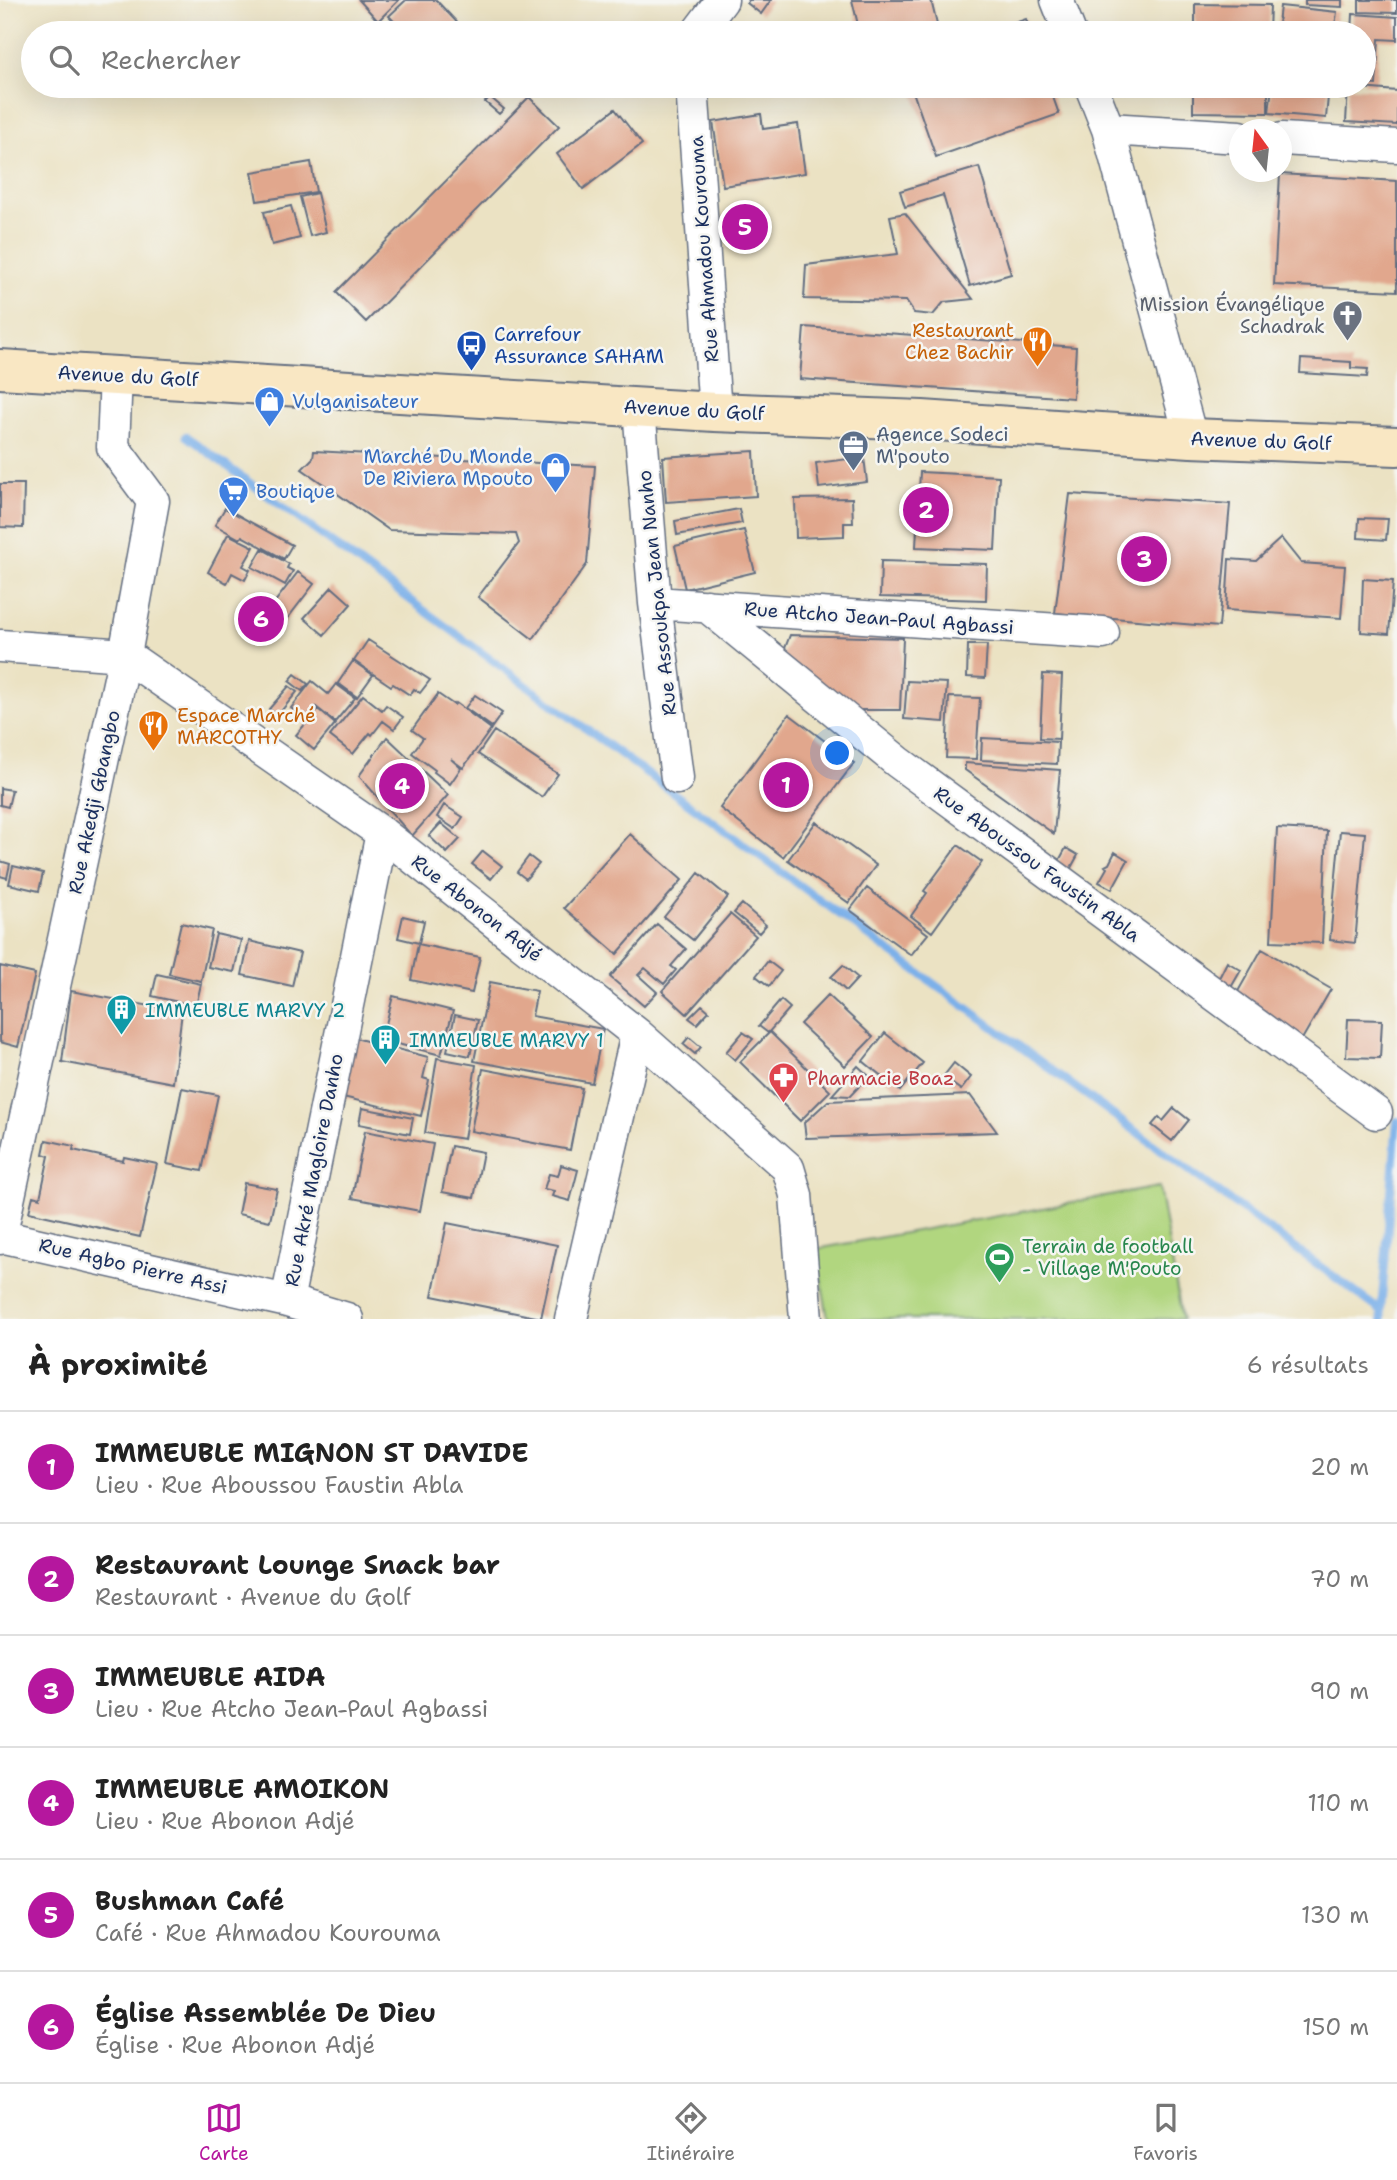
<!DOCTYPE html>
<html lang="fr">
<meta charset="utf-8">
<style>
:root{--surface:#fff;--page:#f2f2f2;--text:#222;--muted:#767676;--line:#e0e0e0;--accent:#b5179e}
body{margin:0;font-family:"Shantell Sans",sans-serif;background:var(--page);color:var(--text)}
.compass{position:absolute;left:1229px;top:119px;width:63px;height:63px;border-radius:50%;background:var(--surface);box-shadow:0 7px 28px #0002;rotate:345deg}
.you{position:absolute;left:838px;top:754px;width:24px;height:24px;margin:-18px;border:5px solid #fff;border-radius:50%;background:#1a73e8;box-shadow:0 0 0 10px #1a73e833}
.badge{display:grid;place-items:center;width:46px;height:46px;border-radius:50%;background:var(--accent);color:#fff;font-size:23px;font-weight:700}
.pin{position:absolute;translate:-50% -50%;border:4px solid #fff;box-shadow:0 2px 7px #0006}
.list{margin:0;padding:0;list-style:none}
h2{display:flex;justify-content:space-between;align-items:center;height:91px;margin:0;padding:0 28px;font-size:30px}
h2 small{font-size:23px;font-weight:400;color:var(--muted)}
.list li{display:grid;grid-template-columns:46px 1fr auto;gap:21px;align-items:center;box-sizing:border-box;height:112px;padding:0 28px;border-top:2px solid var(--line)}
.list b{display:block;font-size:26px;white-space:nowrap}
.list p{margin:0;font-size:23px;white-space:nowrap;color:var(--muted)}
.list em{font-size:23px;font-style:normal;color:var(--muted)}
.icon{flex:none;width:38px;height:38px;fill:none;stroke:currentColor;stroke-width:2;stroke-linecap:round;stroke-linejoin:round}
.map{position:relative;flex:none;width:1397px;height:1319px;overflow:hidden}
.search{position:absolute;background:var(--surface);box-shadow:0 7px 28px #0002;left:21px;right:21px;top:21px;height:77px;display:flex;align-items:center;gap:18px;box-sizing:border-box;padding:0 24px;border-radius:38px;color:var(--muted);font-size:26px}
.sheet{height:763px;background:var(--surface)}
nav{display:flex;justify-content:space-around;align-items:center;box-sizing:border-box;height:98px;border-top:2px solid var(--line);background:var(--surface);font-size:19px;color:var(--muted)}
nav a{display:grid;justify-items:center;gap:4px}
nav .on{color:var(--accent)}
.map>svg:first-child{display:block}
</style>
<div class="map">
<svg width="1397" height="1319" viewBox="0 0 1397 1319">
<rect width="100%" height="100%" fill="#f6f6f2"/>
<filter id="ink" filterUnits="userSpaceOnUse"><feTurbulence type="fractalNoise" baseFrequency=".0143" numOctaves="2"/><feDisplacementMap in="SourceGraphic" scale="14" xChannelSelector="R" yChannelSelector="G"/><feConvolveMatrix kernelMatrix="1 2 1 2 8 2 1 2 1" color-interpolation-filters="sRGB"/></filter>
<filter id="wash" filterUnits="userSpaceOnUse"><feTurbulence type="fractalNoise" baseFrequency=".00686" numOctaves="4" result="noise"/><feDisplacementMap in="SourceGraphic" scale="28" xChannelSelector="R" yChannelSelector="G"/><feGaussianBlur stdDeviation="1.57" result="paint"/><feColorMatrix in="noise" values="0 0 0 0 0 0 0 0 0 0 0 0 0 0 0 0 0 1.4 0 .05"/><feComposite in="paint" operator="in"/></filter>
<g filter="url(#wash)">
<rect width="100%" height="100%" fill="#ebe2c3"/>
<path fill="#b1d67f" stroke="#66826e" stroke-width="2" d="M1159,1187L1182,1319H828L816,1249Z"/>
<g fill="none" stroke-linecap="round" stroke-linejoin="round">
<path stroke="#7cb0e9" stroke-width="8" d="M186,436L1381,1311
M1382,1319L1381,1311L1397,1121"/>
</g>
<g id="blocks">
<path fill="#e1a78d" d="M359,0H399L378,21Z
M406,0H436L467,33H405L389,16Z
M749,0H771L761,14L747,3Z
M852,0H931L939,33H860Z
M1305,0H1342V7L1305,5Z
M1359,0H1397V13L1359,12Z
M1195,4L1270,5L1269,33H1195Z
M1280,6L1337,12L1334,33H1277Z
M1353,14L1397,17V40L1379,39L1376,85L1364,84V33H1352Z
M1026,19L1031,33H986Z
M911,86H1049L1059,114L936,157Z
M1193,86H1268V113L1193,112Z
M1272,86H1329L1326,118L1269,113Z
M1348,87L1397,91V125L1346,122Z
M490,97L504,109L499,114L485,102Z
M529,97L559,126L366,322L336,292Z
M615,109L642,144L583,189L557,154Z
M761,114L763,129L798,124L805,173L723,186L713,122Z
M311,162L316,192L257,201L252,172Z
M979,167L1011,274L970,286L943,195L905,207L900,191Z
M1280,174L1397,181V291L1274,285Z
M317,193L326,232L310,236L300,197Z
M291,206L300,238L272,245L264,212Z
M905,213L973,299L944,302L933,315L914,313L906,301L804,299L806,265L898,254L890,216Z
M804,327L1076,347L1073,398L800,379Z
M1301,359L1351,362V368L1368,369L1367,377L1300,373Z
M314,451L595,466L587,564L533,639L478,597L519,543L516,534L389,530L302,469L313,458Z
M754,451L756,496L666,502L663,457Z
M864,457L867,482L819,488L816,463Z
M920,472L999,476L995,550L916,547Z
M0,484H24L23,528L0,527Z
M1070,494L1230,504L1219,627L1055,613Z
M852,498L853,523H844V536L796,538L795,499Z
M225,508L292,545L284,559L242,536L240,539L215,525Z
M739,509L742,523L677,535L675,521Z
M1359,518L1388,519L1386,540L1358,538Z
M744,530L755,572L685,589L675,546Z
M228,534L254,547L243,566L250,570L245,580L232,573L227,583L208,572Z
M1281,538L1301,563L1345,566L1341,618L1226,610L1229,559L1256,561Z
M262,549L289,564L287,568L293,571L285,585L252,567Z
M881,561L987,564L986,600L880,597Z
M298,572L314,584L274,636L258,624Z
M1363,579L1393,581L1389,634L1361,632Z
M332,587L351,604L324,635L304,618Z
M790,635L903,638L900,710H852L781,659Z
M368,640L430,680L420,693L414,689L410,695L393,684L391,686L354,661Z
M968,645H987L985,678L967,677Z
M353,661L373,675L357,697L338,683Z
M295,674L308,684L302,691L289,681Z
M1043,674L1062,675L1059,739L1040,738Z
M312,681L328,694L336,684L355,698L335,722L316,707L306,720L291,708Z
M907,681L947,683L944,722L904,719Z
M289,686L297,692L277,716L269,709Z
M438,694L454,705L456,703L491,729L463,768L451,759L461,768L450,784L434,772L435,770L412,753L423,738L412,730Z
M363,695L382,710L386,705L403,717L394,729L383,721L372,735L370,733L353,754L330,736Z
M475,695L502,713L492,727L465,708Z
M949,697L980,698L976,759L946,758Z
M318,709L335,724L314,750L296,735Z
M789,714L854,763L783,857L720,808Z
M494,731L558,774L542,797L478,754Z
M387,737L448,795L412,836L359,776Z
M982,738L1058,742L1057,764L981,760Z
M965,763L1060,770L1054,834L965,770Z
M0,788L12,790L8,807L0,805Z
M444,805L463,817L455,829L437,817Z
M816,822L876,865L849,903L788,860Z
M441,823L460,839L447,853L429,836Z
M1277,828L1327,831L1322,943L1271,941Z
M1340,831L1365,833L1355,943L1330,940Z
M630,834L682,880L617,954L564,908Z
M958,845L982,862L932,932L911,916L927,893L924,891Z
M1066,848L1078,855L1067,875L1055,868Z
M483,851L502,866L491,879L472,864Z
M1115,852L1128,860L1112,889L1099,882L1107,868L1105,866L1109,864Z
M529,856L539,864L526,879L517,872Z
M0,861L10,864L7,878L0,876Z
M13,866L43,873L39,891L9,884Z
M699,873L728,897L693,940L664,917Z
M867,888L928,934L911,955L850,910Z
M742,904L766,925L759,933L734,913Z
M730,914L756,936L687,1014L662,991Z
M403,916L424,921L419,943L398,938Z
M181,923L212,930L201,981L169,974Z
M657,924L686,949L671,966L676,970L664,984L645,968L638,975L657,992L644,1006L610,977Z
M216,934L241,940L234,972L208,967Z
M249,941L300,953L292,986L242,975Z
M418,944L480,957L472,993L411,980Z
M1262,949L1331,989L1301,1041L1232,1002Z
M768,961L781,971L769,986L756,976Z
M1227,962L1241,970L1229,991L1216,984Z
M843,965L858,978L846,991L831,977Z
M0,966L35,974L18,1047L0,1042Z
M157,974L201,984L196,1006L152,996Z
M490,982L537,991L532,1016L603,1029L592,1083L474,1061Z
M71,991L182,1012L173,1083L62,1062Z
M828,995L873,1037L845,1066L800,1024Z
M393,996L453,1011L441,1055L382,1040Z
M781,1000L790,1008L768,1033L759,1026Z
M702,1005L709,1011L697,1024L689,1018Z
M455,1015L478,1020L470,1056L447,1051Z
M1348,1019L1382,1020L1380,1058L1346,1057Z
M743,1032L753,1039L735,1060L726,1052Z
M770,1032L830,1091L800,1121L740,1062Z
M885,1033L923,1063L900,1091L863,1061Z
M351,1037L428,1057L423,1078L429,1080L421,1116L343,1097Z
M689,1037L701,1047L695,1054L683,1044Z
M437,1058L476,1065L464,1139L425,1133Z
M954,1063L971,1077L961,1090L943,1077Z
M858,1066L869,1076L850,1096L832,1095Z
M483,1069L582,1088L570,1150L471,1131Z
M182,1088L218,1095L202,1171L167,1164Z
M970,1095L997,1132L806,1138L804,1123L828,1101Z
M362,1108L413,1118L410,1134L359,1124Z
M1174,1108L1189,1120L1172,1141L1152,1125L1159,1117L1163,1121Z
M365,1131L433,1144L420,1211L352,1198Z
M46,1140L74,1146L73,1150L123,1161L124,1157L157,1164L140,1237L29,1212L33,1196L40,1198L49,1156L43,1154Z
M451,1146L483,1152L474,1198L442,1192Z
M561,1165L578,1170L570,1201L552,1196L554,1191L544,1189L549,1174L558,1176Z
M244,1183L277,1189L270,1221L238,1214Z
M447,1223L557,1245L541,1318L432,1296Z"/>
</g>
</g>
<g filter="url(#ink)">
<use href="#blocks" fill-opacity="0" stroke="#646e81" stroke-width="2"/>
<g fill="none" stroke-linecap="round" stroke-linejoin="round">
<defs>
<path id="street" d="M1057,0L1070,33
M697,33L722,0
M692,86L715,412
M1091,86L1108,129L1191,438
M1108,129L1240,137
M1282,139L1397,146
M639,408L655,603L677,778
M655,603L1103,633
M707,606L898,762L1376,1113
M0,646L125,655L382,833L637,1034L788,1168L796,1195L806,1319
M0,1236L287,1301L347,1319
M0,1238L125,655L153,501L113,447L116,375
M287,1301L382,833
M571,1319L637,1034"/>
<path id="secondary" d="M0,369L715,412L922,420L1191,438L1397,446"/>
</defs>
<use href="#street" stroke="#646e81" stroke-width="35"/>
<use href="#secondary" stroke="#646e81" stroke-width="42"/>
<use href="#street" stroke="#fff" stroke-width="32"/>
<use href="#secondary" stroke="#f9e7c3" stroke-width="38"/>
</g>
</g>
<defs>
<symbol id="church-pin" viewBox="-11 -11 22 30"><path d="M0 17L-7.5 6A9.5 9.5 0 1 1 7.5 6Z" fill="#6b7280" stroke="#f6f6f2"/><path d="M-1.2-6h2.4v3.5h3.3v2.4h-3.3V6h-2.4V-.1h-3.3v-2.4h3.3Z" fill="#fff"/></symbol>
<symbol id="restaurant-pin" viewBox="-11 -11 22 30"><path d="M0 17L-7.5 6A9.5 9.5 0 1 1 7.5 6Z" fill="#e8710a" stroke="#f6f6f2"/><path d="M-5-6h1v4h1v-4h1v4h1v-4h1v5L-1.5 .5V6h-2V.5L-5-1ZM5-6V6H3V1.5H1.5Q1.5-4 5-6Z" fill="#fff"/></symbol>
<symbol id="bus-pin" viewBox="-11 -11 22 30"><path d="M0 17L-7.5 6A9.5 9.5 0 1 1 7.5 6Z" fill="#1a4fb4" stroke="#f6f6f2"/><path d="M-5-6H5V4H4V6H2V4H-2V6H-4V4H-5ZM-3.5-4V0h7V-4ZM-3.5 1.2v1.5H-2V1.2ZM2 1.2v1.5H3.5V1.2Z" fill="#fff"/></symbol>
<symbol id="shop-pin" viewBox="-11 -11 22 30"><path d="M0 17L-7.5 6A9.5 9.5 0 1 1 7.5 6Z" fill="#3f7fe0" stroke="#f6f6f2"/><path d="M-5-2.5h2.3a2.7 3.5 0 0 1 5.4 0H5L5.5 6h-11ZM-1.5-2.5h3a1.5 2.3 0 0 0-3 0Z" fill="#fff"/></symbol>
<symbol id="office-pin" viewBox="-11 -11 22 30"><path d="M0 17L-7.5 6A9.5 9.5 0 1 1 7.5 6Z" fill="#5c6f8a" stroke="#f6f6f2"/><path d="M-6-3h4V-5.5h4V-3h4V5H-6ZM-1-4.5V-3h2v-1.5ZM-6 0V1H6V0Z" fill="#fff"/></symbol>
<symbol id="supermarket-pin" viewBox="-11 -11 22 30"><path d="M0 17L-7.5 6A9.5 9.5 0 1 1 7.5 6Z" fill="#3f7fe0" stroke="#f6f6f2"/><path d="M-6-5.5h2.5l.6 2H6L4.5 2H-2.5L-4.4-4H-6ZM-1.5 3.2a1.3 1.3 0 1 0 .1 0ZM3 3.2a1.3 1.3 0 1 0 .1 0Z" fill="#fff"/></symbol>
<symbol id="building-pin" viewBox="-11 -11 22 30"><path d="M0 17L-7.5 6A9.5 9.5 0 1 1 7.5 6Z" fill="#0f9aa8" stroke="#f6f6f2"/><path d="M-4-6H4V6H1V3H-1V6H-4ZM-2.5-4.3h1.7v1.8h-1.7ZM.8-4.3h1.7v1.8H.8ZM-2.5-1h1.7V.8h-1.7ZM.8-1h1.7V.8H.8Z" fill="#fff"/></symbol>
<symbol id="pharmacy-pin" viewBox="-11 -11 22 30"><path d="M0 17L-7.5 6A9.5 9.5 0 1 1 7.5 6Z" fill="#e0444e" stroke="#f6f6f2"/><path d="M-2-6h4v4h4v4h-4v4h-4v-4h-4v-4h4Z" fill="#fff"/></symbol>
<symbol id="stadium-pin" viewBox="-11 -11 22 30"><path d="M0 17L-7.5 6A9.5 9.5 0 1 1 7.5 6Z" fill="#2e9e5b" stroke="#f6f6f2"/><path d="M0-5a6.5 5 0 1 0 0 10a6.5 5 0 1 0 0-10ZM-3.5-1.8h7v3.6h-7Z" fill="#fff"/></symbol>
</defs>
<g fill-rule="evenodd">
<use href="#church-pin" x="1330" y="298" width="35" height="47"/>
<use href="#restaurant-pin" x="1020" y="324" width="35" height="47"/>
<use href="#bus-pin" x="454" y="328" width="35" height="47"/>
<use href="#shop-pin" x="252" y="384" width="35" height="47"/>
<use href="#office-pin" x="836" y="428" width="35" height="47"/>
<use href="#shop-pin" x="538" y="450" width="35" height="47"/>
<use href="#supermarket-pin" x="216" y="474" width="35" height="47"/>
<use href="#restaurant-pin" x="136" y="708" width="35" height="47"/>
<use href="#building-pin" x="104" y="992" width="35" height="47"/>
<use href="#building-pin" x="368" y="1022" width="35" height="47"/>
<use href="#pharmacy-pin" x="766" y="1060" width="35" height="47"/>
<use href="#stadium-pin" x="982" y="1240" width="35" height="47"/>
</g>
<g text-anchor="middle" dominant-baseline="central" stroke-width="5" stroke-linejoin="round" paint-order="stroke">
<g font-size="19" fill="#1b2f5e" stroke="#f6f6f2">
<text transform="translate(704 249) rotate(-94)">Rue Ahmadou Kourouma</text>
<text transform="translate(128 376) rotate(3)">Avenue du Golf</text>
<text transform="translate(694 410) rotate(3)">Avenue du Golf</text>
<text transform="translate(1261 441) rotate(2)">Avenue du Golf</text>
<text transform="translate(657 593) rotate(-96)">Rue Assoukpa Jean Nanho</text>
<text transform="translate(879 618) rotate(4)">Rue Atcho Jean-Paul Agbassi</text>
<text transform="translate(94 802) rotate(-78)">Rue Akedji Gbangbo</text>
<text transform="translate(1037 864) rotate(36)">Rue Aboussou Faustin Abla</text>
<text transform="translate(477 908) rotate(38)">Rue Abonon Adjé</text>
<text transform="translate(314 1170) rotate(-79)">Rue Akré Magloire Danho</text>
<text transform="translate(133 1266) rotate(13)">Rue Agbo Pierre Assi</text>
</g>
<g font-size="19" fill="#5b616d" stroke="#f6f6f2" text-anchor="end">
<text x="1325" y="304">Mission Évangélique<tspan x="1325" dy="22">Schadrak</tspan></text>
</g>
<g font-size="19" fill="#c56008" stroke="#f6f6f2" text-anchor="end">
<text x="1014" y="330">Restaurant<tspan x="1014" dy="22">Chez Bachir</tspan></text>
<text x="177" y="715" text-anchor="start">Espace Marché<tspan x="177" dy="22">MARCOTHY</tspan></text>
</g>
<g font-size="19" fill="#164399" stroke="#f6f6f2" text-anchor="start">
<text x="494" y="334">Carrefour<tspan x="494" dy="22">Assurance SAHAM</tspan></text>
</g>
<g font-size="19" fill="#366cbe" stroke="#f6f6f2" text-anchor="start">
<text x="292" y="401">Vulganisateur</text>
<text x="533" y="456" text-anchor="end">Marché Du Monde<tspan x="533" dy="22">De Riviera Mpouto</tspan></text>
<text x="256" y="491">Boutique</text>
</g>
<g font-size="19" fill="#4e5e75" stroke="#f6f6f2" text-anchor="start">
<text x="876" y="434">Agence Sodeci<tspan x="876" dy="22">M'pouto</tspan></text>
</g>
<g font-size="19" fill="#0d838f" stroke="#f6f6f2" text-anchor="start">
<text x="145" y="1010">IMMEUBLE MARVY 2</text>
<text x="409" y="1040">IMMEUBLE MARVY 1</text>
</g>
<g font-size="19" fill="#be3a42" stroke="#f6f6f2" text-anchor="start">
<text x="807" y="1078">Pharmacie Boaz</text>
</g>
<g font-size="19" fill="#27864d" stroke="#f6f6f2" text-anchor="start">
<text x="1022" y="1246">Terrain de football<tspan x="1022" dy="22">- Village M'Pouto</tspan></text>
</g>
</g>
</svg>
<svg class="compass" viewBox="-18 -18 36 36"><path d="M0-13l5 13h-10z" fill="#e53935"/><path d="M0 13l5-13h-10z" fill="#767676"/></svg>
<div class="you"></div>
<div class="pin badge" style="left:786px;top:785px">1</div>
<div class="pin badge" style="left:926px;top:510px">2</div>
<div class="pin badge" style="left:1144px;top:559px">3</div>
<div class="pin badge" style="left:402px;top:786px">4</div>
<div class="pin badge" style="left:745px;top:227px">5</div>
<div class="pin badge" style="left:261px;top:619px">6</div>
<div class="search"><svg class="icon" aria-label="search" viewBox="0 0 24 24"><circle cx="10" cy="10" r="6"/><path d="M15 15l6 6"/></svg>Rechercher</div>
</div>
<section class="sheet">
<h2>À proximité<small>6 résultats</small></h2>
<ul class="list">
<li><span class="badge">1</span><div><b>IMMEUBLE MIGNON ST DAVIDE</b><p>Lieu · Rue Aboussou Faustin Abla</p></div><em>20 m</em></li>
<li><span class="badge">2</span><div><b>Restaurant Lounge Snack bar</b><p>Restaurant · Avenue du Golf</p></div><em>70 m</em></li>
<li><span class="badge">3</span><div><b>IMMEUBLE AIDA</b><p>Lieu · Rue Atcho Jean-Paul Agbassi</p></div><em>90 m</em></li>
<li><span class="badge">4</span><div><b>IMMEUBLE AMOIKON</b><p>Lieu · Rue Abonon Adjé</p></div><em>110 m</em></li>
<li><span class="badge">5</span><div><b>Bushman Café</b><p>Café · Rue Ahmadou Kourouma</p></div><em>130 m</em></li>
<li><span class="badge">6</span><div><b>Église Assemblée De Dieu</b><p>Église · Rue Abonon Adjé</p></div><em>150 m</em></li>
</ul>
</section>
<nav>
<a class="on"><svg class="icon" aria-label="map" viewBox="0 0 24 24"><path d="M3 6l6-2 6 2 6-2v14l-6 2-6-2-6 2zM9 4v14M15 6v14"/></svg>Carte</a>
<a><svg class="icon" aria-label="directions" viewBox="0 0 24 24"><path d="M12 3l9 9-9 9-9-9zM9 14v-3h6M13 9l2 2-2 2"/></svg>Itinéraire</a>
<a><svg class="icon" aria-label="saved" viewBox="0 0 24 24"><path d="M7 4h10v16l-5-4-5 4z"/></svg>Favoris</a>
</nav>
